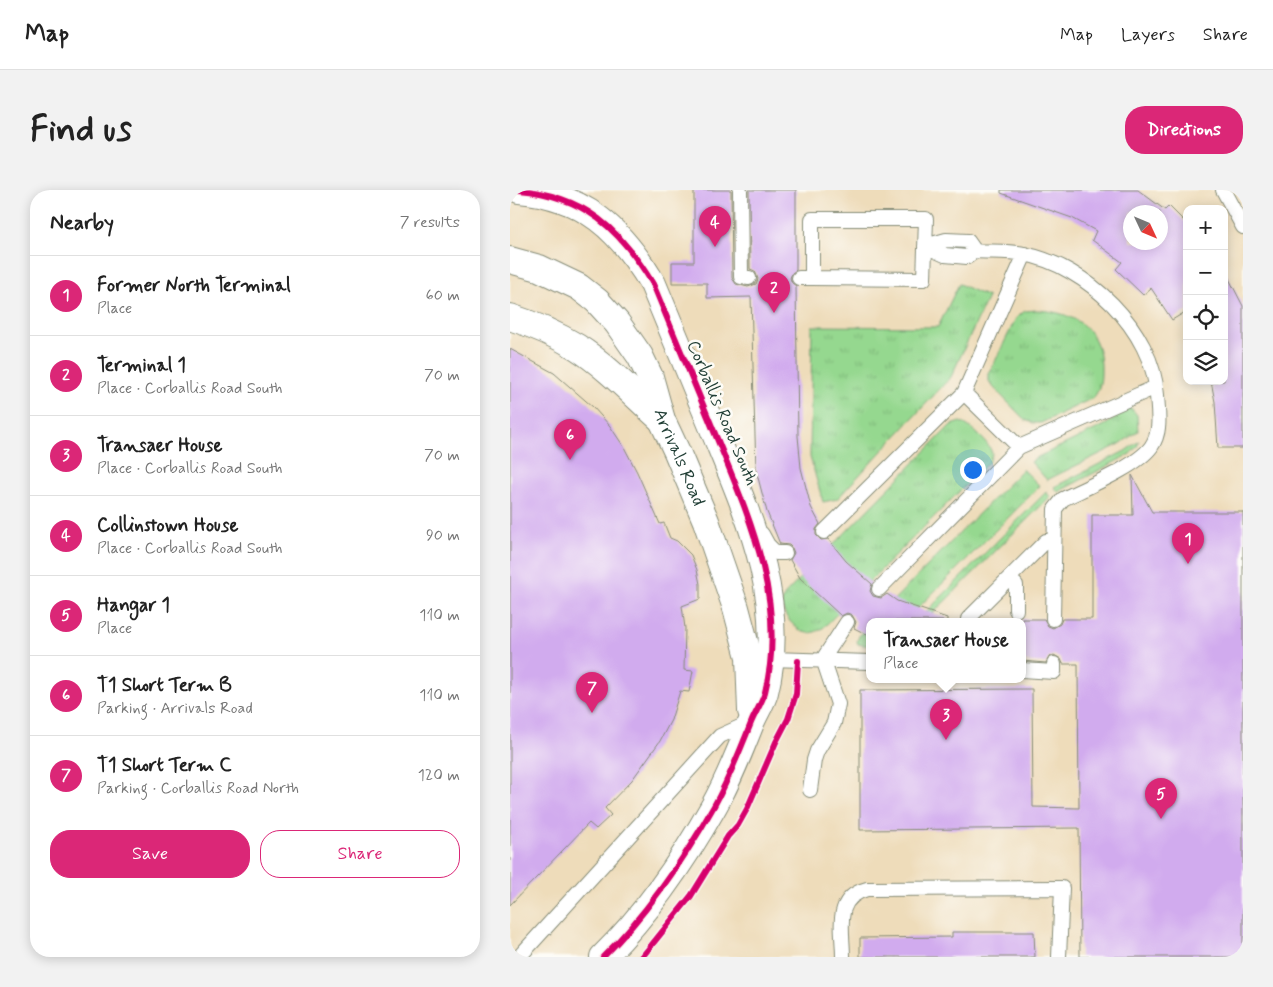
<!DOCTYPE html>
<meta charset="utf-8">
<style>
:root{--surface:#fff;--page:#f2f2f2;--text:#222;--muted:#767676;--line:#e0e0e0;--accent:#db2777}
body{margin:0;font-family:Mynerve,sans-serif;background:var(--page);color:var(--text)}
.controls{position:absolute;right:15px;top:15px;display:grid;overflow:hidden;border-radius:10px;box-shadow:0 2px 12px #0003}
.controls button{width:45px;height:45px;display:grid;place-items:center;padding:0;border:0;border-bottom:1px solid var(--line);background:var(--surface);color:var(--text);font:25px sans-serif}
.compass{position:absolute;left:613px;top:15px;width:45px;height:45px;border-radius:50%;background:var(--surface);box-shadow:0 2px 12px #0003;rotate:134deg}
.you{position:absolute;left:462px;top:279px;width:18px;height:18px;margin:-12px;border:4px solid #fff;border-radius:50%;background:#1a73e8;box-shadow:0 0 0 8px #1a73e833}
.badge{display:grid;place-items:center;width:32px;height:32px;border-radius:50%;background:var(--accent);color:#fff;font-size:16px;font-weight:700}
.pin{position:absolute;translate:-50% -41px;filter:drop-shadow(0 1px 2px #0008)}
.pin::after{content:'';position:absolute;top:26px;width:18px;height:15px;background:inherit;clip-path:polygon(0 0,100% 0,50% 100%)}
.popup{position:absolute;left:356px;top:428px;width:160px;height:65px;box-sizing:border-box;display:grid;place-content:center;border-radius:10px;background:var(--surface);filter:drop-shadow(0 1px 4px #0005);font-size:16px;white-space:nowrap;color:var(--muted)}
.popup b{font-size:19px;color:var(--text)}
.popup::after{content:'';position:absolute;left:50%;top:100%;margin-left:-10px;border:10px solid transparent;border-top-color:var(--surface)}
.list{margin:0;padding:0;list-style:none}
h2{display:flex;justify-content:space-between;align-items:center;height:65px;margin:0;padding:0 20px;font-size:21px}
h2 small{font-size:16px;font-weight:400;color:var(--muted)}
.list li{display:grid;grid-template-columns:32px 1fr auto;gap:15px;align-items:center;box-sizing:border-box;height:80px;padding:0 20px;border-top:1px solid var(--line)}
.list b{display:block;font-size:19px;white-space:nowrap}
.list p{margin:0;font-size:16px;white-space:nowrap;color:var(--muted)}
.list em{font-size:16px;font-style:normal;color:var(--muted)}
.actions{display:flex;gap:10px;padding:15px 20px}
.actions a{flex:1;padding:11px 0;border:1px solid var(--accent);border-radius:20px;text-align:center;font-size:18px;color:var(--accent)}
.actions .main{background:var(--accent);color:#fff}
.icon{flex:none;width:28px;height:28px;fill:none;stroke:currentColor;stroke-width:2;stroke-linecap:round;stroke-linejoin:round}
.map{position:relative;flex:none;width:733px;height:767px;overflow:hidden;border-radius:20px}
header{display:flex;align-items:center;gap:30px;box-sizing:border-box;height:70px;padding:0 25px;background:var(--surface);border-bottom:1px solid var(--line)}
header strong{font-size:24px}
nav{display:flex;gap:28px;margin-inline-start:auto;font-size:18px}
.intro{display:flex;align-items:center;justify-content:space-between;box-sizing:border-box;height:120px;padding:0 30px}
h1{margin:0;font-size:35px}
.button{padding:12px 22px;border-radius:20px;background:var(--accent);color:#fff;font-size:18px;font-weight:700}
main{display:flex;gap:30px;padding:0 30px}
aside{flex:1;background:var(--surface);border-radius:20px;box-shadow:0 2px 12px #0003}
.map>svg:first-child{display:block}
</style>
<header>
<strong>Map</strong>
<nav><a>Map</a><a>Layers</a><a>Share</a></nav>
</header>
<div class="intro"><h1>Find us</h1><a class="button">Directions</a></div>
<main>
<aside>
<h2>Nearby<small>7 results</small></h2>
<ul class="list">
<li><span class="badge">1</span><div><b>Former North Terminal</b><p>Place</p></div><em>60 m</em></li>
<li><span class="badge">2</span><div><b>Terminal 1</b><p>Place · Corballis Road South</p></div><em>70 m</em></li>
<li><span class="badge">3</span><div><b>Transaer House</b><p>Place · Corballis Road South</p></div><em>70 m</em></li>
<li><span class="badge">4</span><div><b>Collinstown House</b><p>Place · Corballis Road South</p></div><em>90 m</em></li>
<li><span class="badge">5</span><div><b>Hangar 1</b><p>Place</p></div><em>110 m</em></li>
<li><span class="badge">6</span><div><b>T1 Short Term B</b><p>Parking · Arrivals Road</p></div><em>110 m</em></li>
<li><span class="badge">7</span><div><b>T1 Short Term C</b><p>Parking · Corballis Road North</p></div><em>120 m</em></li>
</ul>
<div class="actions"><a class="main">Save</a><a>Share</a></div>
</aside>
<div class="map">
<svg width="733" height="767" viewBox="0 0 733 767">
<defs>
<pattern id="grass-tufts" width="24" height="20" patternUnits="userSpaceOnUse" patternTransform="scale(1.25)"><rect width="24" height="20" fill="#95d88f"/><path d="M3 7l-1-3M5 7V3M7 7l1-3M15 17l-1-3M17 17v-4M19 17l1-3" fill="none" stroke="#80ba7c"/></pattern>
</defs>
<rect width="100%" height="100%" fill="#fdfcf7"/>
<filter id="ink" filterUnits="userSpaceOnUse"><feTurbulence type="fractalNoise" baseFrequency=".02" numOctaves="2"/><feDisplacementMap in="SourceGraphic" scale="10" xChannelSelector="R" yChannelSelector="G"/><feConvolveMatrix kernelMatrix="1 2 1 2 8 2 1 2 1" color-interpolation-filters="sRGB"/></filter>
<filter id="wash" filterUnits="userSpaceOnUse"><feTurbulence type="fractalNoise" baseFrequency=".0096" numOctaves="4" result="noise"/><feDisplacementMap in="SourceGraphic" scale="20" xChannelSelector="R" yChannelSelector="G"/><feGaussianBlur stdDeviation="1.12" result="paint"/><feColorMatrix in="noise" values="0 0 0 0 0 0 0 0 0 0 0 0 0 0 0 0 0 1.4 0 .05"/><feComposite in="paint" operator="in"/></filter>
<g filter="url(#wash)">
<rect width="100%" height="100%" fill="#eedcba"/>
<path fill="url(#grass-tufts)" stroke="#5a8a62" d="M449,94L478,107L441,187L327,309L313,312L300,267L302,136L428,137Z
M527,120C566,122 593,140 591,183C591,192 589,202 583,208L531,233H523L515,230L483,197L479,191V184L506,128L515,121Z
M616,218H621L627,225L628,241L610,254L537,290L521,272L528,267L597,234Z
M450,232C460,235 481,254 482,264L479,272L313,438C308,441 303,443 298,443C287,442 272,425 272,414C272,410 274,406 276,403L441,235Z
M629,251L627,257L620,264L548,302L544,297L615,261Z
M513,279L530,296L395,431H363Z
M536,302L540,307L415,431H407Z
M360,435V456L348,454L347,451L350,444Z"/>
<g id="blocks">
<path fill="#d1abee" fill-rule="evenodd" d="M184,0H221L222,88L226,94L238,97L246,94L248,89L245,81L240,79L239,0H286V80L282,83L280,88L282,93L286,96L288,246L291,278L301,317L310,334L306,339V345L311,350L318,349L336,371L362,394L360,401L363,406L371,408L377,404L387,411L437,428V431H360V446L344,438L346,432L342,425L337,423L331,426L290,388L280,370L284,363L282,358L279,355L270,354L257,322L246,280L241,107L197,108V93H162V72H184Z
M491,0H628L655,20L659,16L677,34V121L662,130L641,98L633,105L606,79L612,72L582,50L586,41L562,28L491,3ZM620,22H650V52H620Z
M714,79L733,116V258H708L705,212L701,191H714Z
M0,159L44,183L83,217L100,236L114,257L127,282L150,334L154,333L160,348L167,351L181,365L187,380L190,394V409L172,416L175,438L174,480L183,481L179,502L170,501L161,530L150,551L122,590L95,618L101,625L86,639L79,633L0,715Z
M622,285L642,322H733V767H570L569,638L350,640V500L522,499L523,617L569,618L568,474H553L551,469L544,465L539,467L536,473L512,471V429H534L538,436L543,438L550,434L552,429H582V325H623Z
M442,742H524L525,767H350V748L442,747Z"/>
</g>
</g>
<g filter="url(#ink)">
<use href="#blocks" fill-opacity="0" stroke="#868c77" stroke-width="1"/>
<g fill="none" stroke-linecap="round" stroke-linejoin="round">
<defs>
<path id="lane" d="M230,0L231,87L239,88
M713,0L733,37
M465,61L458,51L436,50L415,56L435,65L457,67L465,61C481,62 499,61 514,64C577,76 643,140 647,205C648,223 652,241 641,257C626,277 577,297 553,309L545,319L543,429
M515,64L454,203L509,257L646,197
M289,88H302L414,89L416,29H302V88
M314,342L454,203
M252,344L258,355L266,363H275
M499,388L506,395V420
M369,399L509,257
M458,429L536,351L544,352
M260,469L360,472
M512,480L544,482V474
M300,600L304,570L307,561L324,533L328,514L313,469L337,432
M9,767L210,546L241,532
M333,767C333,739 323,708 357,699L552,698L549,767"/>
<g id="street">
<path d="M9,0C75,6 110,39 143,94C164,146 186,198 208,251C241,331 277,414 255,502C252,513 245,523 241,533C230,561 219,589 204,616C173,671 138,723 93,767"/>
<path id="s1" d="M0,70L29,78L69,97L87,111L107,133L130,166L140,187L152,230L167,262L196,331L226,418L239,467L241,521"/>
<path d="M0,127C22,134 47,145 67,157C98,177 124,205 152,230"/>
</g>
</defs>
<use href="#lane" stroke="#868c77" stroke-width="16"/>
<use href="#street" stroke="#868c77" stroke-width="28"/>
<use href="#lane" stroke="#fff" stroke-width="14"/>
<use href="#street" stroke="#fff" stroke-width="26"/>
<defs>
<path id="cycleway" d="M9,0C75,6 110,39 143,94C164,146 186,198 208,251C241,331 277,414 255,502C252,513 245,523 241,533C230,561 219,589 204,616C173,671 138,723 93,767
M132,767L181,706L218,646L228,635L237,619L266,552L278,529L286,504L288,471"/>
</defs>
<use href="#cycleway" stroke="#fdfcf7" stroke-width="9"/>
<use href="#cycleway" stroke="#d6006c" stroke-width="6"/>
</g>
</g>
<g text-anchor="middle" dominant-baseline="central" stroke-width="5" stroke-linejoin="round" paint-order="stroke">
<g font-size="18" fill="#1f3d34" stroke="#fdfcf7">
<text transform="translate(212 223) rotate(67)">Corballis Road South</text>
<text stroke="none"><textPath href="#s1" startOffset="276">Arrivals Road</textPath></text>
</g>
</g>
</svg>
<div class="controls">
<button>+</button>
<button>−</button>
<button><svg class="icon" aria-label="locate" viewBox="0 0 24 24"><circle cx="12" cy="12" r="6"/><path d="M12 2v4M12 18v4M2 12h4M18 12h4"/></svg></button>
<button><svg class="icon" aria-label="layers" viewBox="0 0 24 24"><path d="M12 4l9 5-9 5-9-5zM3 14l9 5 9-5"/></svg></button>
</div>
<svg class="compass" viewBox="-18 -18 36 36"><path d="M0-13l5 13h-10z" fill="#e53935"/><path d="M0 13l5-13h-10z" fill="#767676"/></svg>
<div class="you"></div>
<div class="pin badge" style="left:678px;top:374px">1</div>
<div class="pin badge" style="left:264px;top:123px">2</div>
<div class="pin badge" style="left:436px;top:550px">3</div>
<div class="popup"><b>Transaer House</b>Place</div>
<div class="pin badge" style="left:205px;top:57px">4</div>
<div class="pin badge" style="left:651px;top:629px">5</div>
<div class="pin badge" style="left:60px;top:270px">6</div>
<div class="pin badge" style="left:82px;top:523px">7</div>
</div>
</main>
